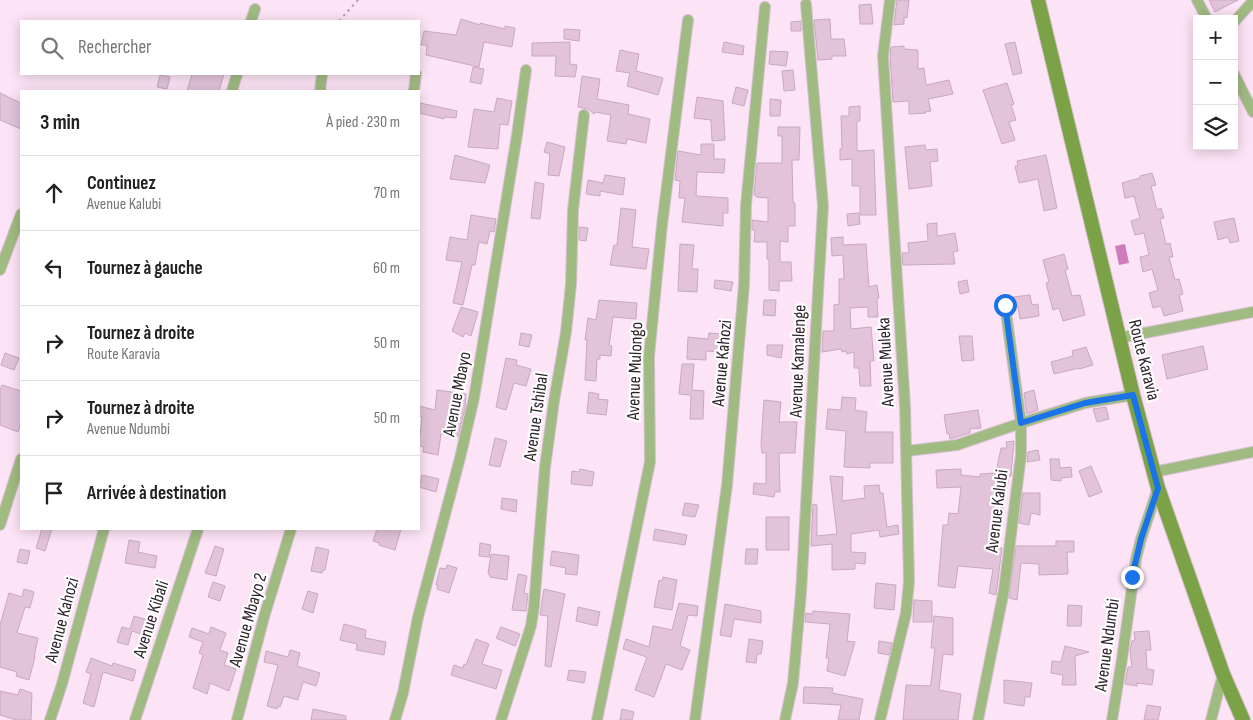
<!DOCTYPE html>
<html lang="fr">
<meta charset="utf-8">
<style>
:root{--surface:#fff;--page:#f6f6f6;--text:#222;--muted:#767676;--line:#e0e0e0}
body{margin:0;font-family:"Sofia Sans Condensed",sans-serif;background:var(--page);color:var(--text)}
.controls{position:absolute;right:15px;top:15px;display:grid;overflow:hidden;border-radius:0px;box-shadow:0 2px 12px #0003}
.controls button{width:45px;height:45px;display:grid;place-items:center;padding:0;border:0;border-bottom:1px solid var(--line);background:var(--surface);color:var(--text);font:25px sans-serif}
.stop{position:absolute;width:15px;height:15px;margin:-11px;border:4px solid #1a73e8;border-radius:50%;background:#fff}
.stop.end{background:#1a73e8;border-color:#fff;box-shadow:0 1px 5px #0008}
.list{margin:0;padding:0;list-style:none}
h2{display:flex;justify-content:space-between;align-items:center;height:65px;margin:0;padding:0 20px;font-size:21px}
h2 small{font-size:16px;font-weight:400;color:var(--muted)}
.list li{display:grid;grid-template-columns:32px 1fr auto;gap:15px;align-items:center;box-sizing:border-box;height:75px;padding:0 20px;border-top:1px solid var(--line)}
.list b{display:block;font-size:19px;white-space:nowrap}
.list p{margin:0;font-size:16px;white-space:nowrap;color:var(--muted)}
.list em{font-size:16px;font-style:normal;color:var(--muted)}
.icon{flex:none;width:28px;height:28px;fill:none;stroke:currentColor;stroke-width:2;stroke-linecap:round;stroke-linejoin:round}
.map{position:relative;flex:none;width:1253px;height:720px;overflow:hidden}
.search{position:absolute;background:var(--surface);box-shadow:0 2px 12px #0003;left:20px;top:20px;width:400px;height:55px;display:flex;align-items:center;gap:12px;box-sizing:border-box;padding:0 18px;border-radius:0px;color:var(--muted);font-size:19px}
.panel{position:absolute;background:var(--surface);box-shadow:0 2px 12px #0003;left:20px;top:90px;width:400px;height:440px;border-radius:0px}
.map>svg:first-child{display:block}
</style>
<div class="map">
<svg width="1253" height="720" viewBox="0 0 1253 720">
<rect width="100%" height="100%" fill="#fce3f5"/>
<path fill="#ce7cbb" d="M1125,244L1129,263L1119,265L1115,246Z"/>
<path fill="#e2c3d9" stroke="#c8a9c0" d="M897,0H909L907,18L904,17V24L894,25Z
M1209,0H1238L1215,12Z
M871,4L873,24H860L859,5Z
M461,19L480,25V23L505,29V26L515,28L512,47L484,42L479,67L426,55L427,45H421L424,31L456,35Z
M830,19L831,39H844L846,56H832V59L818,60L814,20Z
M801,21V31H791V22Z
M564,29L580,30L579,41L564,39Z
M570,42V64L577,65L575,77L555,76L556,56H532V43Z
M724,42L744,46L743,55L722,52Z
M1015,42L1022,73L1013,75L1005,44Z
M904,46V49L918,50V69L924,68L926,85L949,80L953,94L928,99L931,111L925,112L926,113L909,114V101L893,102L890,56L891,47Z
M620,50L639,54L636,71L663,78L658,95L627,86L630,73L616,71Z
M770,51L788,52L786,66L769,64Z
M473,67L484,69L481,84L470,82Z
M793,70L795,90L784,91L782,71Z
M192,74H224L219,91H187Z
M160,75L170,77L167,89L157,87Z
M582,76L600,79L597,99L629,105L628,114L650,119L646,143L627,139L626,144L607,141L611,115L595,112L594,114L588,109L578,107Z
M1007,83L1014,104L1011,105L1016,120L1009,122L1015,140L1002,144L983,90Z
M736,87L748,90L744,106L732,103Z
M0,93L21,103V129L0,120Z
M697,97L723,101L725,140L712,141L711,120L694,118Z
M497,98L512,101L508,125L500,124L498,149L468,147L474,109L494,112Z
M770,99L781,100L780,116H770Z
M420,103L457,111L456,118L445,117L444,119L419,113Z
M860,106V121H857V151L874,150L876,215H860V186H852V159L840,160V149H842L841,116H849V107Z
M778,127H800L799,160H792L793,203H795V226H788V242L780,241V262H791L792,281H779V291L769,290V259H767V242H754L755,230H752V220L768,222V198L756,197V195H754L757,163H782V136H778Z
M547,142L565,147L559,176L548,175L550,154L544,152Z
M701,144H714V159H725L724,173L697,172L696,196L728,198V213H723V226L682,222L685,198H679L680,181L675,180L678,151L701,155Z
M925,145L926,150L937,149L938,161L930,162L932,186L909,189L905,147Z
M455,155L490,165L485,183L450,179Z
M1046,155L1057,208L1044,211L1038,179L1019,183L1015,166H1018L1017,161Z
M1152,173L1156,185L1151,186L1157,210L1161,208L1164,218L1160,219L1166,244L1170,243L1173,257H1169L1175,280L1179,279L1183,294L1179,295L1183,311L1164,316L1161,306L1153,308L1149,293L1158,290L1152,269L1143,272L1140,257L1149,255L1144,233L1135,235L1131,221L1140,218L1134,196L1125,198L1122,183L1140,178V176Z
M605,175L625,178L623,195L600,191V196L586,194L588,180L603,183Z
M535,182L544,184L540,219L531,218Z
M621,208L636,210L632,247L649,249L646,269L610,265L614,245H617Z
M859,213L860,224L848,226L847,214Z
M471,215L496,219L494,232L490,231L487,244L479,242L475,265H472L463,305L453,303L462,262L446,260L450,237L467,240Z
M1234,218L1239,241L1230,243L1228,237L1218,240L1214,222Z
M937,223V236L955,233L958,251L953,252L955,264L903,265L902,253H909L908,243L928,241L927,224Z
M579,227L588,228L586,241L579,240Z
M843,237V245L866,244L869,287L877,285L879,298H877L878,317H868V307L850,308L851,329L871,327L874,361H870L871,386H860L859,368H854V352L847,354L846,351L842,352L841,349L822,352L823,331H834V305L839,304V279H844L843,255L832,256L831,238Z
M680,244L694,245L692,269H698L697,292L678,291Z
M1064,254L1068,269L1065,270L1072,296L1080,295L1085,315L1063,321L1059,308L1053,310L1046,283L1049,282L1043,260Z
M715,280L733,282L731,291L714,288Z
M967,280L969,292L960,294L958,282Z
M1030,295L1032,305L1038,304L1039,316L1020,319L1018,306H1014L1013,297Z
M599,300L637,303L636,319L613,317L609,346H612L611,356L600,355V359H597L596,381L585,380L587,340H585L588,318L596,320Z
M764,300H776L775,316L763,315Z
M461,307L478,312L471,336L465,333L463,337L452,331Z
M521,333L532,335L529,347L519,345Z
M709,333L723,334V352L706,351V360L687,359L688,337L708,339Z
M959,336H972L974,360L962,361Z
M767,345H783L781,358L767,355Z
M1203,346L1208,369L1167,379L1162,355Z
M1086,347L1093,365L1079,369V368L1054,374L1051,362L1073,356L1072,351Z
M5,353L19,358L14,370L1,365Z
M506,358L517,360L516,365L531,369L526,386L514,383L506,410L496,407Z
M682,364H694L692,390L704,391L703,419H690L691,395L679,394Z
M2,385L21,391V423L18,432L0,425V390Z
M437,390L466,394L465,408L458,437L441,434L438,455L423,452L424,447L419,446L422,417L419,416V406L435,410Z
M1034,390L1038,410L1027,414L1024,393Z
M589,392L599,394L598,399L608,400L606,415L587,413Z
M842,397L856,398L855,410L867,412L865,432H893V463H870V468L844,467L846,431L826,429L828,409L841,410Z
M764,400L781,402L779,422H797L795,453H779L780,492H775L774,497L753,494L754,483L766,484V453H762L761,444Z
M1106,407L1109,419L1097,422L1093,409Z
M978,410L981,428L970,429V433L950,439L949,433L947,434L944,415Z
M495,438L507,441L500,467L489,465Z
M1014,441L1011,476H1009L996,547L1002,548L996,595L989,593L993,569L958,566L955,588L938,586L943,525H948L949,513L958,514L961,487L937,488L936,470L961,469V475L980,477V474L996,473L1001,448H1007L1006,442Z
M1038,450L1040,460L1027,462L1028,452Z
M1050,459H1059L1060,468L1071,467L1072,477L1061,478V481L1051,480Z
M1091,466L1102,492L1089,497L1079,471Z
M580,469L594,472L592,486L571,484L572,471L579,472Z
M422,475L439,479L436,492L419,487Z
M830,476L843,477L842,501L865,498L864,486L879,485L880,493H883L887,527L898,525L899,534L880,537L879,530L851,534V552L866,553L865,564L855,563V569L832,570V544L811,546L813,504L817,505V536L837,534Z
M1023,493H1040V515L1031,513L1029,525L1019,523Z
M502,498L517,500L516,512L501,509Z
M685,503L699,505L695,517L682,515Z
M766,517H789V550H766Z
M42,529H52L45,551L36,548Z
M377,529H401L395,550L379,545V543L373,541Z
M655,529L687,535L685,545L653,540Z
M129,540L140,542L138,552L157,556L155,568L125,563Z
M1056,541H1074V552H1067L1068,574L1039,575V564L1021,563L1017,600L1009,598L1016,546H1056Z
M480,543L491,545L489,557L479,556Z
M215,546L224,549L216,576L205,573Z
M316,547L329,550L325,570H323L322,573L311,571Z
M20,549L30,551L27,564L17,562Z
M746,549H758L757,564H745Z
M552,551L579,555L577,575L565,574L566,568L550,565Z
M491,554L509,556L507,580L490,577V575L488,574Z
M447,565L457,568L449,593L437,589L438,586L436,585L440,568L446,569Z
M518,574L527,576L524,593L528,594L526,611L512,610Z
M663,577L677,580L672,610L654,607L659,580L662,581Z
M213,582L225,586L220,601L208,597Z
M876,583L896,585L894,610L874,608Z
M24,589L34,592L30,608L25,607L17,633L38,638L34,657H35L29,680L16,676L17,672L0,667V625L9,593L22,597Z
M544,589L565,594L551,667L545,666L548,616L540,615Z
M308,591L318,594L313,613L302,609Z
M914,600L932,601V622H913Z
M679,603L698,606L697,616L688,615L680,646L690,650L682,670L666,664L654,697L635,690L647,657L623,649L626,639L649,647L653,626L672,630Z
M725,604L761,611V623L734,619L731,637L720,635Z
M1068,605L1082,606L1081,626H1067Z
M578,607L600,612L597,626L576,621Z
M813,611L850,614L847,641L855,642L845,676L827,671L829,658H826L830,624L805,622L806,613L812,614Z
M134,616L151,621L147,636L132,631L128,645L117,642L122,627L130,629Z
M934,616L953,618V655L943,654L939,690L961,694L958,720H903L906,685L930,686L931,683L935,648H931Z
M344,624L366,630L365,638L386,642L384,655L356,650L357,644L340,640Z
M211,627L226,633L220,650L228,653L224,665L236,669L229,691L210,683L207,694L193,688L203,655L199,653L203,642L189,637L192,628L209,634Z
M501,627L520,634L515,646L496,638Z
M1149,631L1151,650H1146L1147,669L1154,670L1152,685L1137,683V686L1125,684L1128,667H1132L1130,650L1132,641L1135,640L1134,632Z
M476,639L489,644L482,664L502,670L496,689L451,675L454,665L463,668L464,664L466,665Z
M749,639L763,641L761,654H757L756,663L746,662Z
M879,641L892,643L889,655L878,653Z
M1065,646L1089,652L1075,656L1076,685H1062L1063,675L1051,673L1052,661L1061,662Z
M290,650L300,653L297,666L320,673L316,686L303,682L298,700L284,696L280,707L278,706L277,709L267,706L278,665L264,662L266,651L288,657Z
M91,658L112,666L113,663L136,670L133,681L103,672L94,707L83,703L91,674L86,672Z
M569,670L586,672L584,683L567,680Z
M1004,680L1032,683L1030,697H1025L1024,706L1004,703Z
M804,687L833,688L832,693L863,699L859,720H838L841,705L803,703Z
M20,689L32,693L31,720H16L0,715V691L18,695Z
M1147,705L1161,707L1158,720H1144Z
M313,709L346,716V720H311Z
M622,709L634,712L632,720H620Z"/>
<g fill="none" stroke-linecap="round" stroke-linejoin="round">
<defs>
<path id="street" d="M1197,0L1207,19
M251,21L255,9
M1234,22L1253,1
M1234,74L1253,112
M232,91L237,74
M320,91L322,74
M414,91L416,74
M0,270L21,214
M1119,338L1253,312
M907,451L957,445L1021,423L1085,403L1133,395
M1154,472L1253,452
M0,525L21,459
M50,720L62,684L104,529
M135,720L198,529
M237,720L264,617L291,529
M395,720L403,693L418,617L460,458L474,398L517,135L526,70
M501,720L531,626L534,606L545,467L554,401L566,332L571,284L573,210L584,115
M597,720L650,462L649,356L662,225L688,20
M695,720L727,485L744,285L746,205L765,7
M785,720L793,683L801,593L823,206L806,4
M880,720L906,613L909,581L905,406L883,56L890,0
M978,720L1004,590L1021,455V423L1005,305
M1112,720L1122,659L1136,559L1141,539L1158,488
M1211,720L1223,674"/>
<path id="secondary" d="M1038,0L1133,395L1158,488L1223,674L1243,720"/>
</defs>
<use href="#street" stroke="#d7c0d1" stroke-width="12"/>
<use href="#secondary" stroke="#d7c0d1" stroke-width="16"/>
<path stroke="#b29eac" stroke-width="2" stroke-dasharray="2.5 4" stroke-linecap="butt" d="M339,21L358,0"/>
<use href="#street" stroke="#a0bb81" stroke-width="10"/>
<use href="#secondary" stroke="#7ba246" stroke-width="14"/>
</g>
<g fill="none" stroke-linecap="round" stroke-linejoin="round">
<path stroke="#1a73e8" stroke-width="6" d="M1005,305L1021,423L1085,403L1133,395L1158,488L1141,539L1132,577"/>
</g>
<g text-anchor="middle" dominant-baseline="central" stroke-width="4.5" stroke-linejoin="round" paint-order="stroke">
<g font-size="18" fill="#2e222b" stroke="#fff">
<text transform="translate(1144 360) rotate(76)">Route Karavia</text>
<text transform="translate(798 361) rotate(-88)">Avenue Kamalenge</text>
<text transform="translate(886 362) rotate(-93)">Avenue Muleka</text>
<text transform="translate(722 363) rotate(-85)">Avenue Kahozi</text>
<text transform="translate(635 371) rotate(-88)">Avenue Mulongo</text>
<text transform="translate(457 394) rotate(-79)">Avenue Mbayo</text>
<text transform="translate(536 417) rotate(-82)">Avenue Tshibal</text>
<text transform="translate(997 511) rotate(-83)">Avenue Kalubi</text>
<text transform="translate(151 619) rotate(-72)">Avenue Kibali</text>
<text transform="translate(62 620) rotate(-75)">Avenue Kahozi</text>
<text transform="translate(248 620) rotate(-74)">Avenue Mbayo 2</text>
<text transform="translate(1107 645) rotate(-82)">Avenue Ndumbi</text>
</g>
</g>
</svg>
<div class="controls">
<button>+</button>
<button>−</button>
<button><svg class="icon" aria-label="layers" viewBox="0 0 24 24"><path d="M12 4l9 5-9 5-9-5zM3 14l9 5 9-5"/></svg></button>
</div>
<div class="stop" style="left:1005px;top:305px"></div>
<div class="stop end" style="left:1132px;top:577px"></div>
<div class="search"><svg class="icon" aria-label="search" viewBox="0 0 24 24"><circle cx="10" cy="10" r="6"/><path d="M15 15l6 6"/></svg>Rechercher</div>
<section class="panel">
<h2>3 min<small>À pied · 230 m</small></h2>
<ul class="list">
<li><svg class="icon" aria-label="ahead" viewBox="0 0 24 24"><path d="M12 20V5M6 11l6-6 6 6"/></svg><div><b>Continuez</b><p>Avenue Kalubi</p></div><em>70 m</em></li>
<li><svg class="icon" aria-label="left" viewBox="0 0 24 24"><path d="M17 20v-9H6M10 6l-5 5 5 5"/></svg><div><b>Tournez à gauche</b></div><em>60 m</em></li>
<li><svg class="icon" aria-label="right" viewBox="0 0 24 24"><path d="M7 20v-9h11M14 6l5 5-5 5"/></svg><div><b>Tournez à droite</b><p>Route Karavia</p></div><em>50 m</em></li>
<li><svg class="icon" aria-label="right" viewBox="0 0 24 24"><path d="M7 20v-9h11M14 6l5 5-5 5"/></svg><div><b>Tournez à droite</b><p>Avenue Ndumbi</p></div><em>50 m</em></li>
<li><svg class="icon" aria-label="arrive" viewBox="0 0 24 24"><path d="M6 21V4h12l-3 4 3 4H6"/></svg><div><b>Arrivée à destination</b></div></li>
</ul>
</section>
</div>
